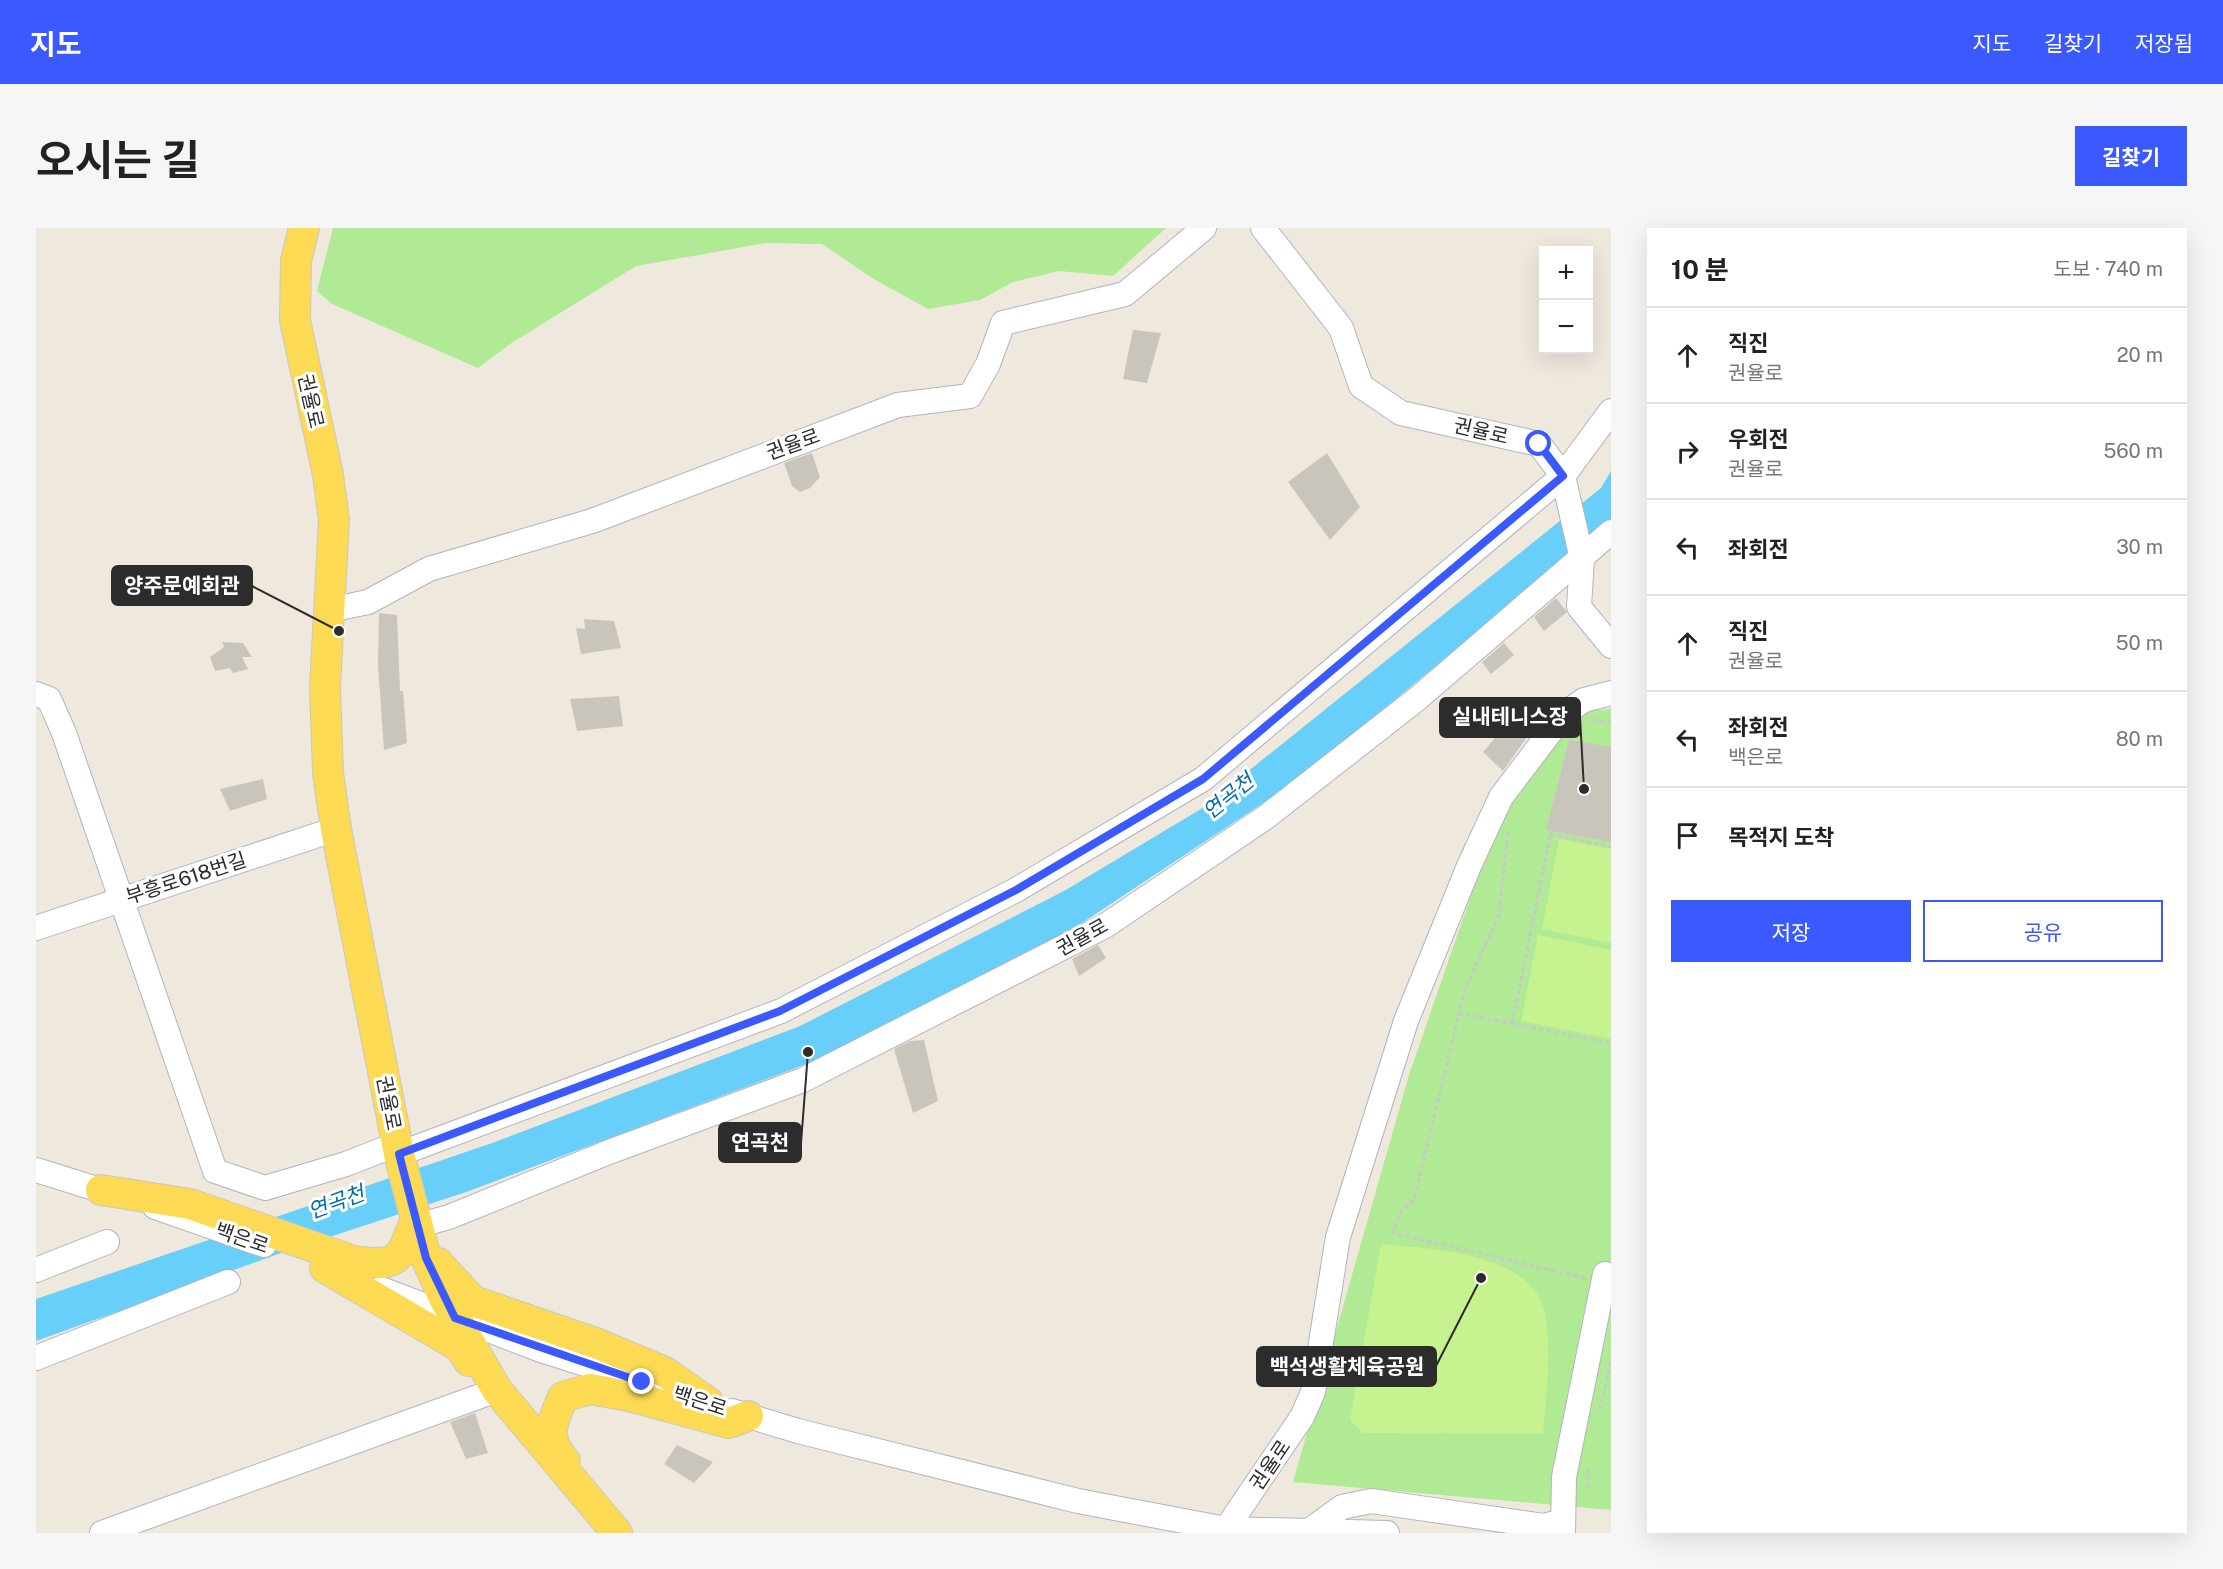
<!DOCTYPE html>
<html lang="ko">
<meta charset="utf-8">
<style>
:root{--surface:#fff;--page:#f6f6f6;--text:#222;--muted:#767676;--line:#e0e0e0;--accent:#3a59ff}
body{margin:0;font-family:"Public Sans","Noto Sans KR",sans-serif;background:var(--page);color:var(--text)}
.controls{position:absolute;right:18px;top:18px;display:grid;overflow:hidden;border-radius:0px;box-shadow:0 6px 24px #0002}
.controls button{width:54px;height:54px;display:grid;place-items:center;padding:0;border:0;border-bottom:2px solid var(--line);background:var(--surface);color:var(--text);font:30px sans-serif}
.stop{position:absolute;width:18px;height:18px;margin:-14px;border:4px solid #3a59ff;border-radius:50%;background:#fff}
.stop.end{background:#3a59ff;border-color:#fff;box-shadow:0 2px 6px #0008}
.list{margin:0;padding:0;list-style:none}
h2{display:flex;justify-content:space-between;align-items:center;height:78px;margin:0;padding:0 24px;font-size:26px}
h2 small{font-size:20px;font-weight:400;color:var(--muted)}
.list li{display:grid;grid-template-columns:39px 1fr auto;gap:18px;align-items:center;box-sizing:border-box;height:96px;padding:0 24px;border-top:2px solid var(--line)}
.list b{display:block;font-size:22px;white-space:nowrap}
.list p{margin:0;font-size:20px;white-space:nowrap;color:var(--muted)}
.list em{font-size:20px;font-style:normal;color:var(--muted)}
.actions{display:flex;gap:12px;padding:18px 24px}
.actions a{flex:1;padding:14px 0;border:2px solid var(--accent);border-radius:0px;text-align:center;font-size:21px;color:var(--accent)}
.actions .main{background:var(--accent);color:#fff}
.icon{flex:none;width:33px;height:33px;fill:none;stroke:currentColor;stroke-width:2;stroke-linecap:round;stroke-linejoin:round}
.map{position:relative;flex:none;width:1575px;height:1305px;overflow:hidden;border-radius:0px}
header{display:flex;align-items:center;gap:36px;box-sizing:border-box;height:84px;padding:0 30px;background:var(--accent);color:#fff}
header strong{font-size:28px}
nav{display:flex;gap:33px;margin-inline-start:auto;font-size:21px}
.intro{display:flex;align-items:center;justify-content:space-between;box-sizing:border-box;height:144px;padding:0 36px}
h1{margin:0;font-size:42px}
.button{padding:15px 27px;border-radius:0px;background:var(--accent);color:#fff;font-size:21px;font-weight:700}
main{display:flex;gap:36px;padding:0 36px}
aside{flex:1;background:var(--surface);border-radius:0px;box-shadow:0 6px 24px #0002}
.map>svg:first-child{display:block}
</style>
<header>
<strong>지도</strong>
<nav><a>지도</a><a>길찾기</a><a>저장됨</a></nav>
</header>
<div class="intro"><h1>오시는 길</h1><a class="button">길찾기</a></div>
<main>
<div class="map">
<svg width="1575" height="1305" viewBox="0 0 1575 1305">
<rect width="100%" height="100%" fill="#efe8dd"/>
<path fill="#b0ea95" d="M297,0H1130L1077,48L1023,43L977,54L944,72L892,81L836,50L786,16L730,15L600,38L474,116L442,140L296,76L281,63Z
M1575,481V1282L1257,1254L1373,847L1460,595L1540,483Z"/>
<path fill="#c6f290" d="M1523,611L1575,621V715L1506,701Z
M1502,707L1575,722V811L1485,793Z
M1345,1016C1394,1021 1498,1024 1509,1086C1516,1125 1510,1167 1507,1206L1327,1205L1314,1192Z"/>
<path fill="#67cffa" d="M1575,243V292L1266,549L1043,697L773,835L433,963L242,1026L0,1113V1071L459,914L764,798L1028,663L1165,581L1565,260Z"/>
<path fill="#cac5bc" d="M1097,102L1125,105L1111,155L1087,151Z
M776,225L784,249L774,260L764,264L756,258L748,235Z
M1291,225L1324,279L1294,312L1252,254Z
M1520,370L1531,384L1508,403L1498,389Z
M343,385L361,387L364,463H367L371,515L348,522L342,437Z
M548,391L578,393L585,420L545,426L540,400L549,401Z
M186,414L207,415L216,429H206L212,441L197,445L194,440L179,443L174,429L188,419Z
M1468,415L1478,427L1455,446L1446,434Z
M583,468L587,498L541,503L534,471Z
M1477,489L1496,502L1467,543L1447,524Z
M1533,512L1575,519V614L1510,602Z
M227,551L231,571L194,583L184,561Z
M1062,717L1070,730L1043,748L1036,731Z
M888,812L902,873L877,885L858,821L874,813Z
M439,1185L452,1225L430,1231L414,1194Z
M641,1217L677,1234L658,1255L628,1236Z"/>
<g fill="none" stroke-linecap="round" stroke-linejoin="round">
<defs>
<path id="minor" d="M1227,0L1305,100L1325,158L1365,185L1503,216L1527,248L1546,331L1543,379L1575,418
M294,382L332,374L393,341L556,293L862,177L934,168L952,136L967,95L1089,66L1168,0
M0,466L13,471L28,505L179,943L229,960L310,936L361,916
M0,700L300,601
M363,926L745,783L980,662L1167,551L1527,248L1575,183
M0,942L80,967
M119,979L228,1017
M381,998L413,989L573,924L767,852L1069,698L1230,589L1381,471L1575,304
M0,1042L71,1014
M345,1061L505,1122L657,1170
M0,1130L192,1054
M696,1183L762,1203L1042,1273L1190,1301L1351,1305
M1276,1301L1306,1279L1335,1273L1508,1298L1526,1293
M66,1305L461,1162
M1184,1305L1190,1301L1266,1189L1277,1164L1302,1009L1370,793L1433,638L1465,569L1528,486L1548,472L1575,465
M1527,1305L1528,1249L1569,1046"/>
<path id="major" d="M268,0L260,33L259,92L292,247L298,292L289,459L292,545L300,601L363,926L390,1030L409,1072L461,1162L581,1305
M65,962L154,976L318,1033C362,1039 364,1033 379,993
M402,1035L437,1073L562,1116L629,1144L672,1174
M289,1040L424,1119L433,1133
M529,1233C508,1211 516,1194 527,1169L554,1161L593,1168L693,1195L712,1188"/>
</defs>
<use href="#minor" stroke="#b1b3c1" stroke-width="26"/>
<use href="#major" stroke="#c8c8c8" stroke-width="32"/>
<path stroke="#c8c8c8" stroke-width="3" stroke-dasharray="4.5 3" stroke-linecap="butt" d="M1556,492L1575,495
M1472,604L1463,687L1428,764L1378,972L1366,981L1357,1005L1549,1050
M1514,606L1575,619
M1422,785L1575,815
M1476,796L1515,603
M1564,1182L1575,1132
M1552,1241V1260"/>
<use href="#minor" stroke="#fff" stroke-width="24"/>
<use href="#major" stroke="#fdda53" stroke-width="30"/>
</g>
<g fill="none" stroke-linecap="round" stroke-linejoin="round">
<path stroke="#3a59ff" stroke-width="8" d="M606,1154L419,1090L390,1030L363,926L744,783L980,662L1167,551L1527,248L1503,216"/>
</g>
<g text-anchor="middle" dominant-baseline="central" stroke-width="6" stroke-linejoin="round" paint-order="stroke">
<g font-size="20" fill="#2c2c2c" stroke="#fff">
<text transform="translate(275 173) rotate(77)">권율로</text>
<text transform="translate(1445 203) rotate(13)">권율로</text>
<text transform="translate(757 216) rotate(-20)">권율로</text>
<text transform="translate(150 650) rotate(-18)">부흥로618번길</text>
<text transform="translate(1046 709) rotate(-29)">권율로</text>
<text transform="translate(353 875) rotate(79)">권율로</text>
<text transform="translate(206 1010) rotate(19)">백은로</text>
<text transform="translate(664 1173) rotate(18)">백은로</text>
<text transform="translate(1234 1237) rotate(-56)">권율로</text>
</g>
<g font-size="21" font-style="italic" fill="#016cab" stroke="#fff">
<text transform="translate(1192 568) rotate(-39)">연곡천</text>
<text transform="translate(300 974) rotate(-20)">연곡천</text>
</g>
</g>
<path fill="none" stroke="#2c2c2c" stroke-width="2" d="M303 403L216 358M1548 561L1544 489M772 824L765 915M1445 1050L1400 1138"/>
<g fill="#2c2c2c" stroke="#fff" stroke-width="2">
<circle cx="303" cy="403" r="6"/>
<circle cx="1548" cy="561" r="6"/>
<circle cx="772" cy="824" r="6"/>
<circle cx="1445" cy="1050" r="6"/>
</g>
<g fill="#2c2c2c" stroke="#2c2c2c" stroke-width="2">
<rect x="76" y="338" width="140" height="39" rx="6"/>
<rect x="1404" y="470" width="140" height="39" rx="6"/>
<rect x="683" y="895" width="82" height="39" rx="6"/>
<rect x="1221" y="1119" width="179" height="39" rx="6"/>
</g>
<g font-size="21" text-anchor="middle" font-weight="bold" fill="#fff">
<text x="146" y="365">양주문예회관</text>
<text x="1474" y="496">실내테니스장</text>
<text x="724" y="922">연곡천</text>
<text x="1311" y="1146">백석생활체육공원</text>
</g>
</svg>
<div class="controls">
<button>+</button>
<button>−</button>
</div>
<div class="stop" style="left:1503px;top:216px"></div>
<div class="stop end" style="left:606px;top:1154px"></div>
</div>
<aside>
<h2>10 분<small>도보 · 740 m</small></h2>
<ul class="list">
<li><svg class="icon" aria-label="ahead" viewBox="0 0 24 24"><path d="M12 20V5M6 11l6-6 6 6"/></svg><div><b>직진</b><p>권율로</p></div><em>20 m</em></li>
<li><svg class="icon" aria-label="right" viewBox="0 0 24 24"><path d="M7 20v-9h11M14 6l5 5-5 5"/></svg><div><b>우회전</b><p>권율로</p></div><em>560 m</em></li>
<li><svg class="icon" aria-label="left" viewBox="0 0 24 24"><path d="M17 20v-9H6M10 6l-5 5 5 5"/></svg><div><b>좌회전</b></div><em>30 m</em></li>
<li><svg class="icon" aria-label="ahead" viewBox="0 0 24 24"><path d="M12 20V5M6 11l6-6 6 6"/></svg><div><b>직진</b><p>권율로</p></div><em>50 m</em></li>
<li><svg class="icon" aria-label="left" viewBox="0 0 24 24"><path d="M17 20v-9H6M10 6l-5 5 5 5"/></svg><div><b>좌회전</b><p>백은로</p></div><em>80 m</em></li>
<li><svg class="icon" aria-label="arrive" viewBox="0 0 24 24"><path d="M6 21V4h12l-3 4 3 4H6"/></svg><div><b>목적지 도착</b></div></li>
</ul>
<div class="actions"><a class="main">저장</a><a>공유</a></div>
</aside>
</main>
